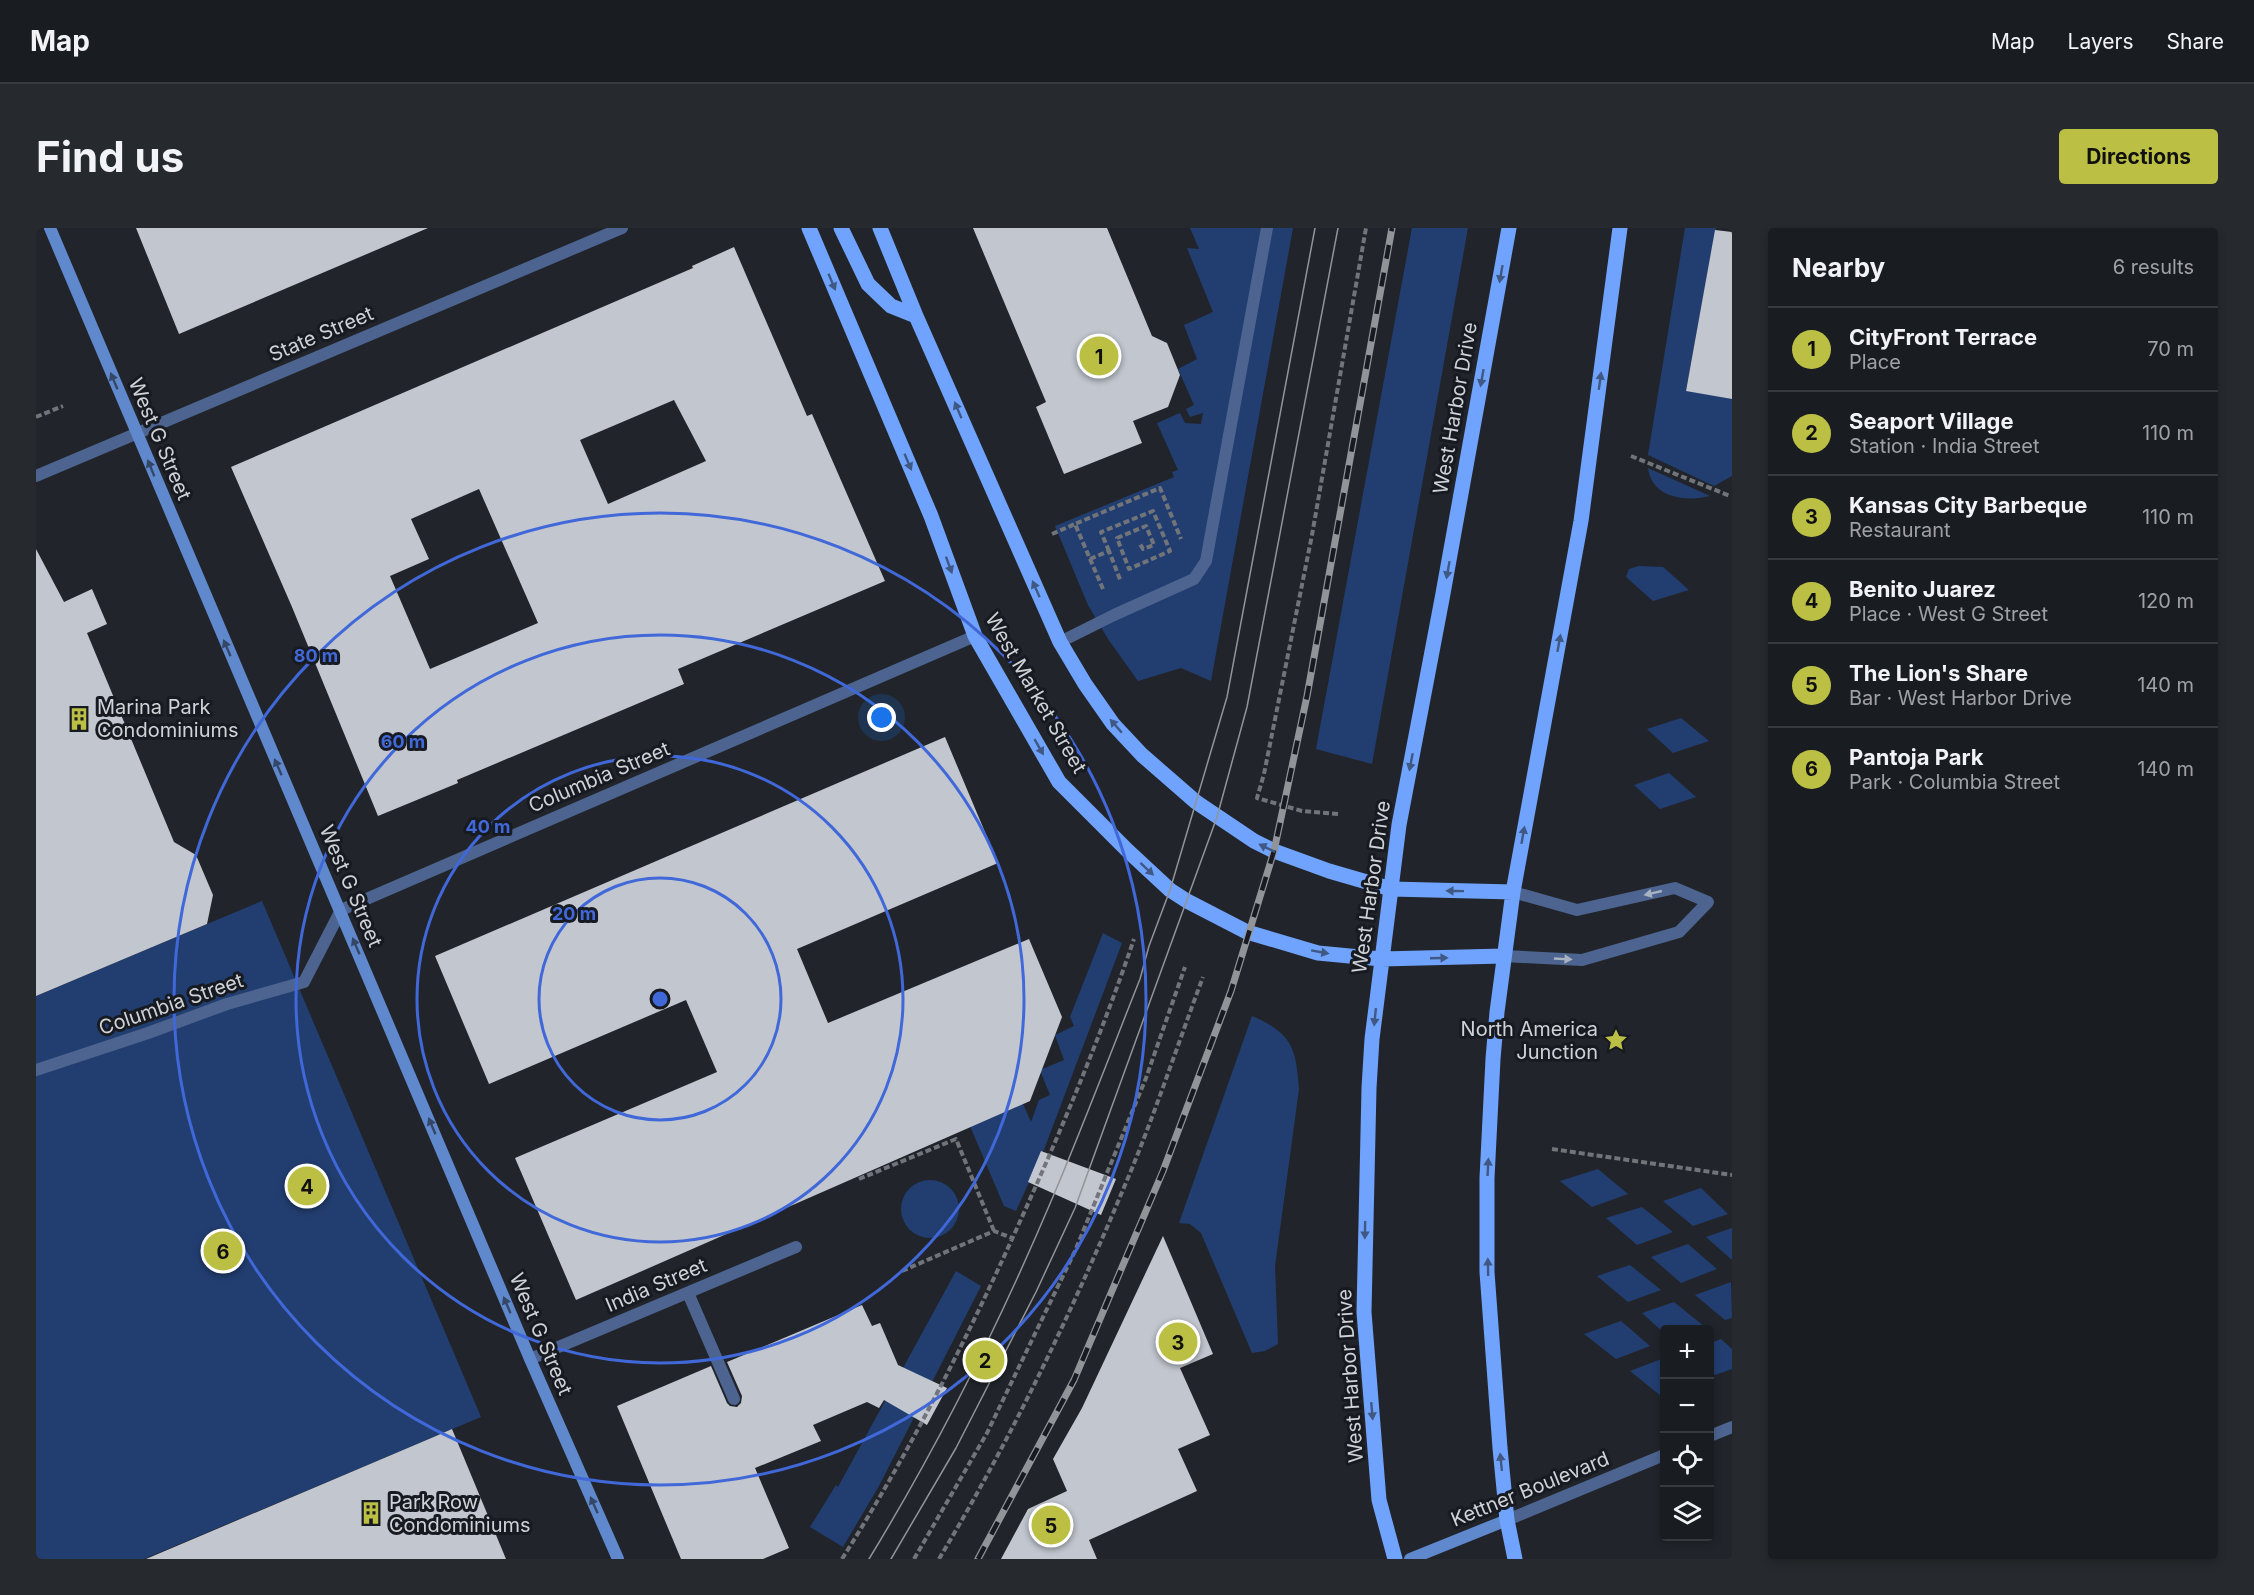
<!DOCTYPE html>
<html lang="en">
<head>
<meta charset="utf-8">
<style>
  body { margin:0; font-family:Inter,sans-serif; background:#26292d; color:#f1f3f6 }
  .controls { position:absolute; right:18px; bottom:18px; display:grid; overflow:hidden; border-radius:6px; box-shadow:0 3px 9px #0003 }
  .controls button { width:54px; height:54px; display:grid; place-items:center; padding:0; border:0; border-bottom:2px solid #373a3e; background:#191c20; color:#f1f3f6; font:30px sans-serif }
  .you { position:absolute; left:846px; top:490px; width:21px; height:21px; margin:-15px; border:4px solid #fff; border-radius:50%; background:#1a73e8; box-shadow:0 0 0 9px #1a73e833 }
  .badge { display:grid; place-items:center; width:39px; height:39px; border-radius:50%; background:#bbc044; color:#111; font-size:20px; font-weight:700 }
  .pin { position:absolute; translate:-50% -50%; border:3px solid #fff; box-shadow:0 2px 6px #0006 }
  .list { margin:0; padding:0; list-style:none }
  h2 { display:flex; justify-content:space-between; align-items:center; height:78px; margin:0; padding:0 24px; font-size:26px }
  h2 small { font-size:20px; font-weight:400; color:#9fa1a5 }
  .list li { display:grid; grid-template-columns:39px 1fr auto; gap:18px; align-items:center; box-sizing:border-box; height:84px; padding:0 24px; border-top:2px solid #373a3e }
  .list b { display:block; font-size:22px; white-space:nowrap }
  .list p { margin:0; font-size:20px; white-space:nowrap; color:#9fa1a5 }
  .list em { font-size:20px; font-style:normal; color:#9fa1a5 }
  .icon { flex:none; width:33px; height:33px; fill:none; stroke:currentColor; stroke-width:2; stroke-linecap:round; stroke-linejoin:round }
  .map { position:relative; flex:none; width:1696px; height:1331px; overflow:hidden; border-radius:6px }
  header { display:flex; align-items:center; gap:36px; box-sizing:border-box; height:84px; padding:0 30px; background:#191c20; border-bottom:2px solid #373a3e }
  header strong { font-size:28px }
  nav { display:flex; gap:33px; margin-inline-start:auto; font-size:21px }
  .intro { display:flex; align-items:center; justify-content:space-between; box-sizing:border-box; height:144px; padding:0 36px }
  h1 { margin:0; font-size:42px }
  .button { padding:15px 27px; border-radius:6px; background:#bbc044; color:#111; font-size:21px; font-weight:700 }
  main { display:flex; gap:36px; padding:0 36px }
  aside { flex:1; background:#191c20; border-radius:6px; box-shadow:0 3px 9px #0003 }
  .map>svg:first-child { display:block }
  .green { fill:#223e70 }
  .building { fill:#c1c6cf; fill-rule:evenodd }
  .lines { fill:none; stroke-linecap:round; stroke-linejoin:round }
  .path { stroke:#71757a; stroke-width:4; stroke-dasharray:6 3; stroke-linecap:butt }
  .service { stroke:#4c648f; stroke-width:12 }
  .pedestrian { stroke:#4c648f; stroke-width:12 }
  .minor { stroke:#4c648f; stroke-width:12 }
  .tertiary { stroke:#4c648f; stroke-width:12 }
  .secondary { stroke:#6088cd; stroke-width:12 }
  .primary { stroke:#70a3fd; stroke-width:15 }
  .tram { stroke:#919499; stroke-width:1.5 }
  .rail-casing { stroke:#919499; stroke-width:7 }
  .rail { stroke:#171b21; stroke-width:4.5; stroke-dasharray:14; stroke-linecap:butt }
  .oneway { fill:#3f5884 }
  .oneway2 { fill:#344766 }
  .oneway3 { fill:#a8b1c1 }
  .ring { fill:none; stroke:#4168d8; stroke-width:3 }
  .labels { text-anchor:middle; stroke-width:6; stroke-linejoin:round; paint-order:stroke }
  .street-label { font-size:20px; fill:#cfd2d6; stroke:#171b21 }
  .poi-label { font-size:20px; fill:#cfd2d6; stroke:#171b21; text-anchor:start }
  .centre { fill:#4168d8; stroke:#171b21; stroke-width:3 }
  .ring-label { font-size:18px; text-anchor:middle; font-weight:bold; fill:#4168d8; stroke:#171b21; stroke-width:6; stroke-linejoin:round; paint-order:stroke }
</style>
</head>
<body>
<header>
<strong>Map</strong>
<nav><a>Map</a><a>Layers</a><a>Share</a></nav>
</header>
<div class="intro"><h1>Find us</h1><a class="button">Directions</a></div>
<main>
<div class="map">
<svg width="1696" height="1331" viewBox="0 0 1696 1331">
  <rect width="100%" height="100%" fill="#21252b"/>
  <path class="green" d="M1154,0h103l-82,453 -30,-13 -43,13 -30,-42 -20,-34 -33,-79 119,-49 -2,-5 6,-2 -21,-47 23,-10 5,10 16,1 2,-11 -13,4 -4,-8 8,-4 -16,-36 19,-10 -13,-34 29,-13 -26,-64 12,1z
    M1376,0h56l-96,536 -56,-15z
    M1649,0h31l-30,162 46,9v77l-18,10 -66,-31z
    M1612,240l62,28c-25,6 -58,2 -62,-28z
    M1603,338l24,1 26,23 -36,11 -27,-24 3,-8z
    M1645,490l28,23 -36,12 -26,-24z
    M1633,545l27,24 -36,12 -26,-24z
    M226,673l219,516 -337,142h-108v-563z
    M1067,705l19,10 -77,204 -29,64 -12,-5 -34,-80 53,-22 8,18 8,-22 11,-5 -10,-25 24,-10 -9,-25 19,-9 -4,-9z
    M1216,788c40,17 44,32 47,73l-24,177 3,78 -13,7 -13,2 -51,-120 -11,-9 -11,-1z
    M1562,941l30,25 -36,13 -32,-26z
    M865 981a29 29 0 1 1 58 0a29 29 0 1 1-58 0Z
    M1665,960l27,26 -35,12 -30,-25z
    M1606,979l31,25 -36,13 -31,-27z
    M1696,1000v32l-26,-23z
    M1652,1016l29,25 -36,14 -30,-26z
    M1594,1037l31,25 -33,12 -31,-26z
    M920,1043l25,15 -102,200 -36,61 -33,-20 26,-42 2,2z
    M1695,1054l1,36 -7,2 -30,-25z
    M1638,1074l31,25 -7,2 -34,1v3l-22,-20z
    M1585,1093l29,25 -34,13 -32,-25z
    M1685,1111l11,10v20l-17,6 -5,-4v-28z
    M1628,1130v37l-3,1 -31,-25z"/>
  <path class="building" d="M100,0h292l-249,106z
    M937,0h134l45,108 15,7 13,32 -12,32 -35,14 9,22 -78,31 -28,-67 10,-5z
    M1679,2l17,2v167l-46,-8z
    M698,19l73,169 5,-2 73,167 -207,88 6,15 -227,96 1,3 -80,33 -86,-209 -61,-140 462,-199 -1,-2zM638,172l32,61 -98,43 -28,-64zM443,261l59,134 -108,46 -40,-93 39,-17 -18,-40z
    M0,321l28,53 28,-13 15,35 -20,9 87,209 22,13 17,40 -6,29 -171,72z
    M909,509l53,126 -201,86 31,74 201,-84 33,78 -32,84 -454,199 -61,-142 202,-86 -31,-72 -197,84 -54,-128z
    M1005,923l75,28 -15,36 -73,-33z
    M1127,1008l50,118 -33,14 30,67 -32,14 19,42 -108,49 8,19h-96l27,-50 39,-18 -14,-32 29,-51z
    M826,1077l10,21 8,-3 18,42 49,23 -20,37 -43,-25 -5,8 -12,-6 -54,23 8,16 -66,27 34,80 -26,11h-82l-64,-153 94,-40 16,37 3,3 7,1 4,-4 1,-7 -15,-34z
    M416,1201l54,130h-360l290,-123z"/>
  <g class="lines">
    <path class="path" d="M0,189l27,-11
      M1595,228l99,40
      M1016,306l23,-10
      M1073,323l-8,-19 52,-21 17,40 -41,18 -12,-31 29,-12 8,19 -11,4 -3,-5
      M1054,331l19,-8 12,31
      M1067,361l-28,-65 85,-36 21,51
      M1302,586l-36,-3 -45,-13 7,-24 48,-239 54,-307
      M1516,921l180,26
      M823,951l97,-40 38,92
      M866,1043l92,-40 18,7
      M806,1331c69,-109 127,-224 180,-342 41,-91 80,-184 112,-278
      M878,1331l73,-126 88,-182 71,-173 39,-111
      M903,1331c72,-120 132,-245 186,-374 29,-68 52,-139 78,-208"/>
    <path class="service" d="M1468,728l78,4 97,-28 29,-30 -33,-14 -98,22 -64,-18
      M652,1065l46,106"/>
    <path class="pedestrian" d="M1024,414l54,-27 80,-36 12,-18 61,-333
      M0,842l112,-37 79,-29 77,-22 37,-72"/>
    <path class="minor" d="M305,682l634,-274
      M494,1131l266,-112"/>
    <path class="tertiary" d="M0,248l586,-248
      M1674,1208l22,-9
      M1471,1292l157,-65"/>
    <path class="secondary" d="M14,0l480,1131 88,200
      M1374,1331l97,-39"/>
    <path class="primary" d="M773,0l122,288 44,120 84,146 69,69 42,39 17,11 60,31 71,21 63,6 123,-3
      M805,0l27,56 23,22 25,10
      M844,0l36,88 144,326 25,42 28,40 29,31 54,47 58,39 20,10 55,20 62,18 122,3
      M1359,1331l-16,-59 -15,-188 5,-224 3,-49 27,-214 43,-226 67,-371
      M1479,1331l-8,-39 -7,-72 -13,-176v-94l6,-119 4,-47 16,-120 68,-371 39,-293"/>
    <path class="tram" d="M833,1331c70,-115 131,-237 183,-360 31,-73 59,-147 88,-220l9,-33 21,-56 57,-193 88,-469
      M855,1331l65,-111 80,-156 39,-84 142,-391 30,-110 91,-479"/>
    <g class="rail-casing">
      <path id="rail" d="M942,1331l96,-179 89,-209 68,-180 43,-140 33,-155 85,-468"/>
    </g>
    <use href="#rail" class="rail"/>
  </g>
  <defs><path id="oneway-solid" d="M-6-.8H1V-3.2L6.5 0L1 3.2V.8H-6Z" transform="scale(1.5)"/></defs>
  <g class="oneway">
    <use href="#oneway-solid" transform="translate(1465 46) rotate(100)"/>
    <use href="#oneway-solid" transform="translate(796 54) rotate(67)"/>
    <use href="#oneway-solid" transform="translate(1446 150) rotate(100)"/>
    <use href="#oneway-solid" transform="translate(1564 153) rotate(-82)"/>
    <use href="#oneway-solid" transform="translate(922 182) rotate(-113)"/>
    <use href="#oneway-solid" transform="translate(872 234) rotate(67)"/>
    <use href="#oneway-solid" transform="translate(913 337) rotate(70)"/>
    <use href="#oneway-solid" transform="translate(1412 342) rotate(100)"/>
    <use href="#oneway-solid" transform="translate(1000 361) rotate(-114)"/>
    <use href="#oneway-solid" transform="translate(1523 415) rotate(-80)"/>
    <use href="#oneway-solid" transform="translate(1080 498) rotate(-131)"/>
    <use href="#oneway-solid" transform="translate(1003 519) rotate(60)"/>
    <use href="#oneway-solid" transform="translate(1375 534) rotate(101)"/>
    <use href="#oneway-solid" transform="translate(1487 607) rotate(-80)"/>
    <use href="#oneway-solid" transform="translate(1231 620) rotate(-154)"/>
    <use href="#oneway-solid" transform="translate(1111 641) rotate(43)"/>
    <use href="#oneway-solid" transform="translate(1419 663) rotate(-179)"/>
    <use href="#oneway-solid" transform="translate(1284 724) rotate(10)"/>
    <use href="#oneway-solid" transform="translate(1403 730) rotate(-2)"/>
    <use href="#oneway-solid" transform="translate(1339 789) rotate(96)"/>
    <use href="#oneway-solid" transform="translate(1452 939) rotate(-87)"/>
    <use href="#oneway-solid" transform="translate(1329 1002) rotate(91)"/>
    <use href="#oneway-solid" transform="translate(1452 1039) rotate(-91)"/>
    <use href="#oneway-solid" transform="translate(1336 1183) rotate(85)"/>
    <use href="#oneway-solid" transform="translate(1465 1234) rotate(-96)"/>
  </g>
  <g class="oneway2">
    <use href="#oneway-solid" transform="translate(78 153) rotate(-113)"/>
    <use href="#oneway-solid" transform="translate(115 240) rotate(-112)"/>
    <use href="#oneway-solid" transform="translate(191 420) rotate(-113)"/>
    <use href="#oneway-solid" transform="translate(242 539) rotate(-114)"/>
    <use href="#oneway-solid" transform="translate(320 718) rotate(-113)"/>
    <use href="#oneway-solid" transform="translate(396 898) rotate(-113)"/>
    <use href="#oneway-solid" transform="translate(471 1077) rotate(-113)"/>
    <use href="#oneway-solid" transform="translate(558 1277) rotate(-114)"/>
  </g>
  <g class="oneway3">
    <use href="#oneway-solid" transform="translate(1617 665) rotate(167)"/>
    <use href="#oneway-solid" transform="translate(1527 731) rotate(3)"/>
  </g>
  <g class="ring">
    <circle cx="624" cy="771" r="121"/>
    <circle cx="624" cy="771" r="243"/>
    <circle cx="624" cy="771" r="364"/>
    <circle cx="624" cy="771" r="486"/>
  </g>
  <defs>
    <g id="building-bare" transform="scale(1.8)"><path d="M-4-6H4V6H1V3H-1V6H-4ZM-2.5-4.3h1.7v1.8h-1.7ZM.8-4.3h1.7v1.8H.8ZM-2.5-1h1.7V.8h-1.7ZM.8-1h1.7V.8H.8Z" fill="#bbc044" stroke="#171b21" stroke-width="2.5" paint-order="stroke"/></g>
    <g id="sight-bare" transform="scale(1.8)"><path d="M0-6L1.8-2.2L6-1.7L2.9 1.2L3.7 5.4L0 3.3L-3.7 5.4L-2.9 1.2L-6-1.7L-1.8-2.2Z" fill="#bbc044" stroke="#171b21" stroke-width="2.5" paint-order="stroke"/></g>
  </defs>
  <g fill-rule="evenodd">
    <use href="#building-bare" x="43" y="491"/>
    <use href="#sight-bare" x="1580" y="812"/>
    <use href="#building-bare" x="335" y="1285"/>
  </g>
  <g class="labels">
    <g class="street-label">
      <text transform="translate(285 106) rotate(-23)" y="7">State Street</text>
      <text transform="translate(1419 180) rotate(-80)" y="7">West Harbor Drive</text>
      <text transform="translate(124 211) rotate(67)" y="7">West G Street</text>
      <text transform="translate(1000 465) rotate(60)" y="7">West Market Street</text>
      <text transform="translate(563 549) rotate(-23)" y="7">Columbia Street</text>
      <text transform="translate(315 658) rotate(67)" y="7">West G Street</text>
      <text transform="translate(1335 659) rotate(-82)" y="7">West Harbor Drive</text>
      <text transform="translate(135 776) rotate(-19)" y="7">Columbia Street</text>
      <text transform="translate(620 1057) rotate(-23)" y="7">India Street</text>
      <text transform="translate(505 1106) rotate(67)" y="7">West G Street</text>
      <text transform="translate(1314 1148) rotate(-94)" y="7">West Harbor Drive</text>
      <text transform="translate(1494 1261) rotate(-22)" y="7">Kettner Boulevard</text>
    </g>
    <g class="poi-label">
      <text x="61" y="486">Marina Park<tspan x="61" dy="23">Condominiums</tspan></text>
      <text x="1562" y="808" text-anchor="end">North America<tspan x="1562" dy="23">Junction</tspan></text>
      <text x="353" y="1281">Park Row<tspan x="353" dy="23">Condominiums</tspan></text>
    </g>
  </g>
  <circle cx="624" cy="771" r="9" class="centre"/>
  <g class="ring-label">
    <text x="280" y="434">80 m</text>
    <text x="367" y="520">60 m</text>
    <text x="452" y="605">40 m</text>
    <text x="538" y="692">20 m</text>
  </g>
</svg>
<div class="controls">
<button>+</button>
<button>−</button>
<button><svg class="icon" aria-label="locate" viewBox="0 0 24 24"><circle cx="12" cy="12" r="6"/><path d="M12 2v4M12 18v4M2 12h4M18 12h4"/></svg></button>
<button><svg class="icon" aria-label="layers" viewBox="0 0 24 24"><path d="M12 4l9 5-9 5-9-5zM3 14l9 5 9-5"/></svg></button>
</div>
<div class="you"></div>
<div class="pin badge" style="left:1063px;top:128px">1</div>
<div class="pin badge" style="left:949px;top:1132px">2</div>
<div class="pin badge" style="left:1142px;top:1114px">3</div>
<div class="pin badge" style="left:271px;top:958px">4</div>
<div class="pin badge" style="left:1015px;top:1297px">5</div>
<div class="pin badge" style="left:187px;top:1023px">6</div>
</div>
<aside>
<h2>Nearby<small>6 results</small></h2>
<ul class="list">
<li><span class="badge">1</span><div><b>CityFront Terrace</b><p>Place</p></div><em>70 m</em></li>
<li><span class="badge">2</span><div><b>Seaport Village</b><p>Station · India Street</p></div><em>110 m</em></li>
<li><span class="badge">3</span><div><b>Kansas City Barbeque</b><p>Restaurant</p></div><em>110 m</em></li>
<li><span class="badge">4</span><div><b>Benito Juarez</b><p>Place · West G Street</p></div><em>120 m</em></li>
<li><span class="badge">5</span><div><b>The Lion's Share</b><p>Bar · West Harbor Drive</p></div><em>140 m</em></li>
<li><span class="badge">6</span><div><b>Pantoja Park</b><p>Park · Columbia Street</p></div><em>140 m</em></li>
</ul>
</aside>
</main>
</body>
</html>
